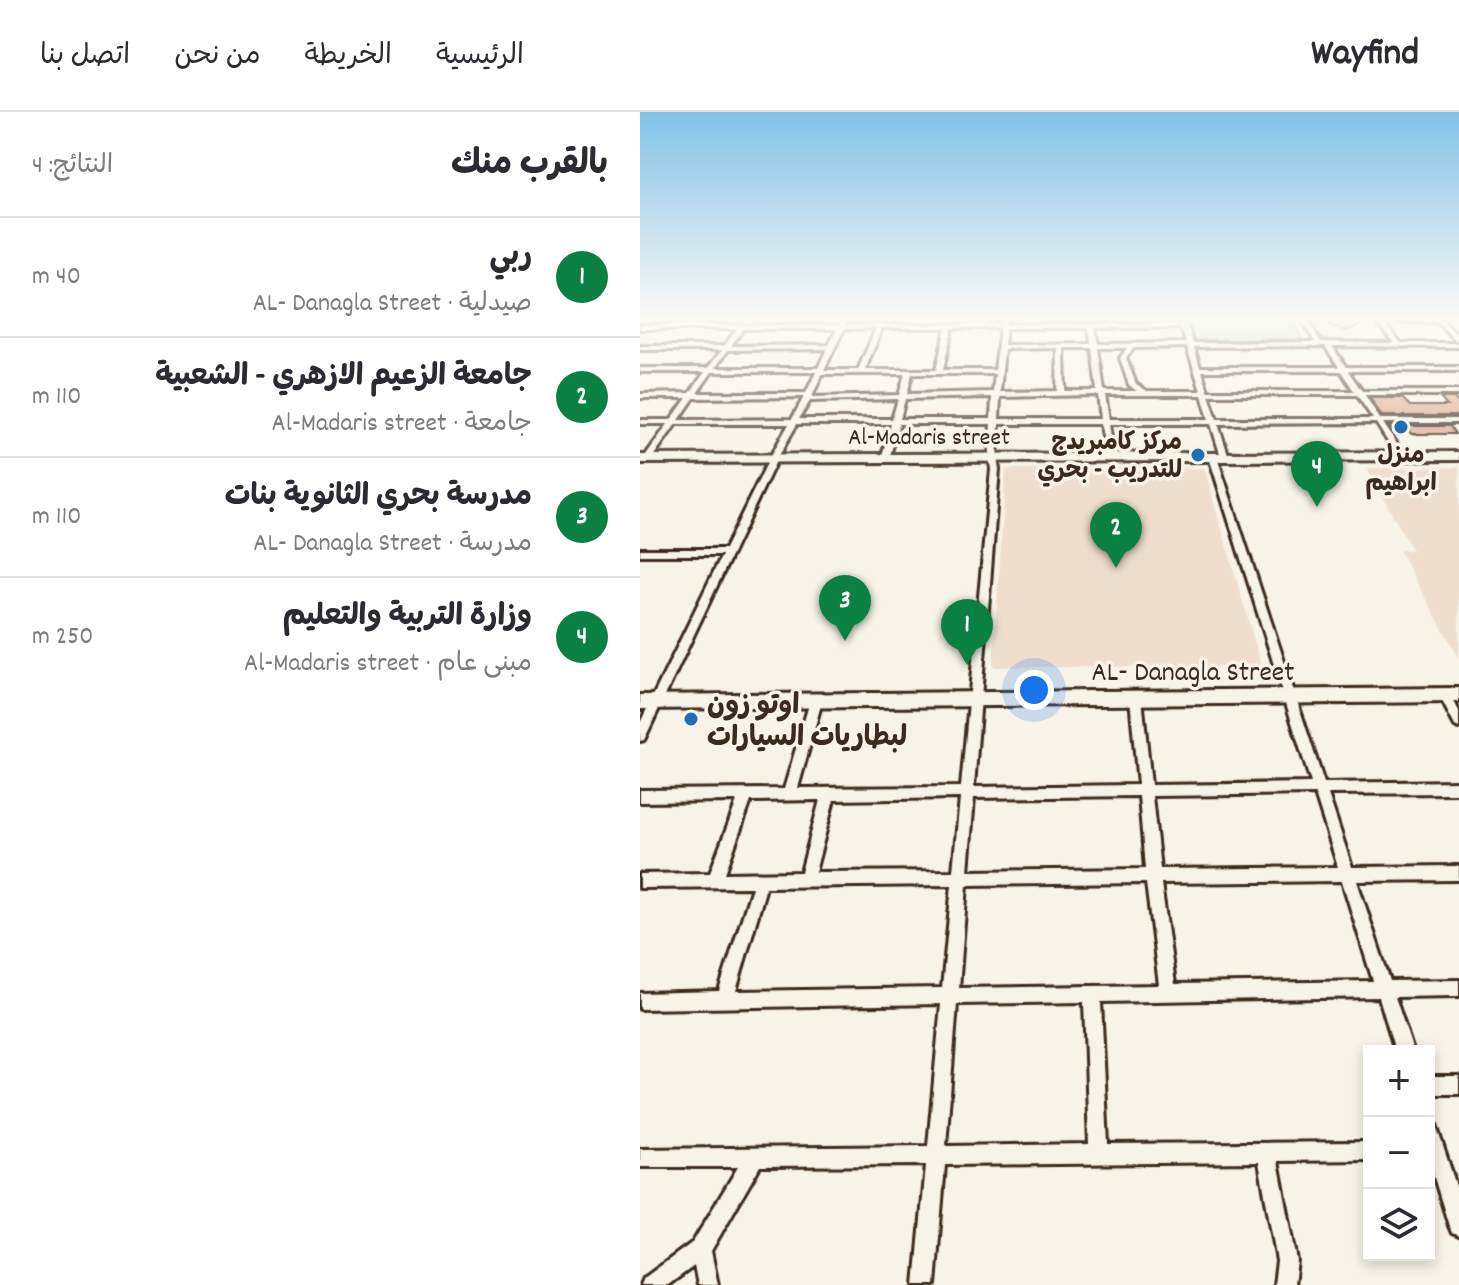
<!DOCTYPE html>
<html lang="ar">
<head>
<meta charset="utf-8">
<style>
  body { margin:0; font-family:Dekko,"Playpen Sans Arabic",sans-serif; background:#f7f7f7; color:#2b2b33; direction:rtl }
  .controls { position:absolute; right:24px; bottom:24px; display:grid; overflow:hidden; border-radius:0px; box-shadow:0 4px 12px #0003 }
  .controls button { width:72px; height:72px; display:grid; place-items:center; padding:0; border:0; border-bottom:2px solid #e1e1e2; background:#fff; color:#2b2b33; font:40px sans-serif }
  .you { position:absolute; left:394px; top:578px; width:28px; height:28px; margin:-20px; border:6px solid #fff; border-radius:50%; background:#1a73e8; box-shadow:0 0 0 12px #1a73e833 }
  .badge { display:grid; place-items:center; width:52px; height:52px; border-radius:50%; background:#0b8043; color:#fff; font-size:26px; font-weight:700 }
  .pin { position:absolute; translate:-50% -66px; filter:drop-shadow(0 2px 4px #0008) }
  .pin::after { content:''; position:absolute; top:42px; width:28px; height:24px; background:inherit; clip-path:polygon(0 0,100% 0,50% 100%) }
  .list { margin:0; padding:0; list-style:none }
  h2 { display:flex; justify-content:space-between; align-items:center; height:104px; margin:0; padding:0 32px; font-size:34px }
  h2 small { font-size:26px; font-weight:400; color:#7c7c81 }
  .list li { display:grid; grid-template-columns:52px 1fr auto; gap:24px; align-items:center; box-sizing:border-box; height:120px; padding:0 32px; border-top:2px solid #e1e1e2 }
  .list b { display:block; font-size:30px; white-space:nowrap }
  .list p { margin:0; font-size:26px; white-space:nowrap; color:#7c7c81 }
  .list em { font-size:26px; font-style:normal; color:#7c7c81 }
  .icon { flex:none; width:44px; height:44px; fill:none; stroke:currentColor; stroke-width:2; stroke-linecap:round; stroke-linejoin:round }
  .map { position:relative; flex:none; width:819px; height:1173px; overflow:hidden; direction:ltr }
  header { display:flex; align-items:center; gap:48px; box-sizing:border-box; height:112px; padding:0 40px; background:#fff; border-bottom:2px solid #e1e1e2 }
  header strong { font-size:38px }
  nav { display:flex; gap:44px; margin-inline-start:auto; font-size:28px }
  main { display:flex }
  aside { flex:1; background:#fff }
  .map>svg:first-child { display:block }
  .built { fill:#efddce }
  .green { fill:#bde7a3; stroke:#7c8860; stroke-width:2 }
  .building { fill:#dda990; stroke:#3b2a1e; stroke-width:2 }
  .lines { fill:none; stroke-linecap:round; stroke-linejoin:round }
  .street-casing { stroke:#3b2a1e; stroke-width:6 }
  .secondary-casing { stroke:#3b2a1e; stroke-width:6 }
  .street { fill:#f7f3e8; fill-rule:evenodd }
  .secondary { fill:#f7f3e8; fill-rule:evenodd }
  .poi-dot { fill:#1f6fb2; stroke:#f7f3e8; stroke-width:3 }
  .labels { text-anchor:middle; stroke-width:7; stroke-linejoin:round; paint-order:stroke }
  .far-street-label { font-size:24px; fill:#3b2a1e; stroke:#f7f3e8 }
  .far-poi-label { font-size:24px; font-weight:bold; fill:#3b2a1e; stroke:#f7f3e8; text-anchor:end }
  .street-label { font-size:28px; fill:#3b2a1e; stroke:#f7f3e8 }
  .poi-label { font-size:28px; font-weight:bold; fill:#3b2a1e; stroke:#f7f3e8; text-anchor:start }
</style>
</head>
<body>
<header>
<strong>Wayfind</strong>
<nav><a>الرئيسية</a><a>الخريطة</a><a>من نحن</a><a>اتصل بنا</a></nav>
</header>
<main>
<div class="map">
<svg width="819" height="1173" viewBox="0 0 819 1173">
  <rect width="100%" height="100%" fill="#f7f3e8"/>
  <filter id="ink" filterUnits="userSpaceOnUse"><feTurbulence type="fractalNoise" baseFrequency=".0125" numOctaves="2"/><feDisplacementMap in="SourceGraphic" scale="16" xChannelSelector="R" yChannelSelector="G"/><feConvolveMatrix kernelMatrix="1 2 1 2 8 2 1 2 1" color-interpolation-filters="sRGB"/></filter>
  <g filter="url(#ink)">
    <path class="built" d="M819,355v191l-60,-108h13l-45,-82z
      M564,356l58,199h-269l13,-198z"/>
    <path class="green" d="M544,205h109l8,22 -110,1z"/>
    <path class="building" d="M679,205h29l17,6 -18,8 -19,-6 3,-2z
      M730,286h32l8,8h37l-7,-8h14l5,6v12h-77z
      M749,314h61l5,8h-44l-2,-3h-17z"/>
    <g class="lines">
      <g class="street-casing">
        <path id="street" d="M203,205h6l-4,8 155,-1 1,-7h6l-1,7h174l-2,-7h6l9,26 122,-1 -15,-25h6l15,25 73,1 -22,-26h68l19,20v6l-22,-21h-54l18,21h58v4l-127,-1 14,21h113v4h-111l14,20h97v4h-94l15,24h79v4h-76l22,33 -4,2h-3l-22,-35 -158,1 11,33 -4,2 -4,-2 -10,-33h-102l5,33 -4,2 -4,-2 -5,-33h-102l-2,34 2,11 -25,318 164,-2 -8,-87 2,-3h8l2,3 9,87 160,-2 -102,-326 4,-2 4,2 107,326 135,-2v12l-131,1 24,73 107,-1v14l-102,1 33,100 69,-1v16l-64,1 18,54h-18l-16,-54 -278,5 7,142 261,-2v18l-91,1 19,100 -3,24h-20l3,-24 -18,-99 -314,3 -10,120h-20l11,-120 -166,1 -49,85 7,34h-20l-4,-19 -26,19h-27l3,-7 49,-36 45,-75h-98v-18l288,-3 13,-142 -301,5v-16l79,-2 33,-104 -112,1v-14l70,-1 27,-72 -97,1v-12l144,-1 26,-88 2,-3h8l2,3 -24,87 163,-1 30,-318 -2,-11 2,-34h-92l-10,35 -4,3 -4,-3 10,-35h-94l-20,35 -131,277 -2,4 -4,1v-18l82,-168h-82v-6h85l44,-90 20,-35h-113l-26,37h-6l-1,-2 25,-35h-28v-4h31l16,-22h-47v-4l50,-1 15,-21h-65v-4h68l14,-18h-82v-4h84l13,-17h-97v-4h199zM236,216l-18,42h-34l20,-41zM242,216h64l-10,42h-71zM312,216h48l-5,42h-52zM366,216h83l2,16 -87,1zM455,216h86l5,15 -88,1zM103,217h94l-8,16 -98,1zM685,234l14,21h-139l-6,-20zM547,235l14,44h-54l-11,-7 -10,-26 8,-10zM418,236l-1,43 -57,1 4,-43zM424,236h28l5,43h-32zM458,236h29l-7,10 9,27 8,6h-33zM187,237l-9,19h-103l13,-18zM562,259h139l13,20h-146zM72,260h104l-10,21h-109zM182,262h83l-6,21 -87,2zM272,262h83l-2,18 -86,2zM458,283l3,24h-102l1,-22zM465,283h97l7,24h-100zM569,283h148l16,24h-156zM164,285l-12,22 -113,1 15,-22zM352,285l-1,22h-91l5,-20zM258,287l-6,20h-93l11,-18zM675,682l23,73 -178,2 -8,-73zM499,684l6,73 -177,2 6,-73zM320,686l-7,73 -138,1 19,-72zM180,688l-19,72 -76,1 26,-72zM702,769l31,100 -198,3 -14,-101zM506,771l13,102 -200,3 8,-103zM312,773l-10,103 -206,3 30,-104zM444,890l5,142 -143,2 11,-142z
          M805,578l4,2 10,19v17l-4,-2 -16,-31 2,-3z
          M789,964h30v18h-30z
          M789,1010l7,2 2,7 21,64v41l-7,-3 -3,-7 -20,-65z"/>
      </g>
      <g class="secondary-casing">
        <path id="secondary" d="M819,340v8l-819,3v-8z
          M819,576v14l-819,7v-14z"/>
      </g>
      <use href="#street" class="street"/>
      <use href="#secondary" class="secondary"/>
    </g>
  </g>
  <linearGradient id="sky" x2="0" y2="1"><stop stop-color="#82c2e8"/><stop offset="0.56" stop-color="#fbfaf5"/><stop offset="1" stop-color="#fbfaf5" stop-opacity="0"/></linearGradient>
  <rect width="819" height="369" fill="url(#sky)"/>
  <g class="poi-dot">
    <circle cx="761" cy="315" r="8"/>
    <circle cx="558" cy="343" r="8"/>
    <circle cx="51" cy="607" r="8"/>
  </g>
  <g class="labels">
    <g class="far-street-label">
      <text x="289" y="332">Al-Madaris street</text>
    </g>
    <g class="far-poi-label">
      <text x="542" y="337">مركز كامبريدج<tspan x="542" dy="28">للتدريب - بحري</tspan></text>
      <text x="761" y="350" text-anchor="middle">منزل<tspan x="761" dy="28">ابراهيم</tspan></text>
    </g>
    <g class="street-label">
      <text x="553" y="568">AL- Danagla Street</text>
    </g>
    <g class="poi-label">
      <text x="67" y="601">اوتو زون<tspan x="67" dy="32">لبطاريات السيارات</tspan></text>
    </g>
  </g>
</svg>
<div class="controls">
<button>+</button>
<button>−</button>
<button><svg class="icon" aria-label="layers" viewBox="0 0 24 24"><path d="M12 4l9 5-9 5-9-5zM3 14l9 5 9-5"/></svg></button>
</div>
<div class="you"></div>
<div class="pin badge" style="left:327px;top:553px">1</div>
<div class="pin badge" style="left:476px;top:456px">2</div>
<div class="pin badge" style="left:205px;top:529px">3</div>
<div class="pin badge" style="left:677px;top:395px">4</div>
</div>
<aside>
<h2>بالقرب منك<small>النتائج: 4</small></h2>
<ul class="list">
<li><span class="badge">1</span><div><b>ربي</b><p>صيدلية · AL- Danagla Street</p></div><em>40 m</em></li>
<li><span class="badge">2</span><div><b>جامعة الزعيم الازهري - الشعبية</b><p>جامعة · Al-Madaris street</p></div><em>110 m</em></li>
<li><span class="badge">3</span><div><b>مدرسة بحري الثانوية بنات</b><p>مدرسة · AL- Danagla Street</p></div><em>110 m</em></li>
<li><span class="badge">4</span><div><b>وزارة التربية والتعليم</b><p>مبنى عام · Al-Madaris street</p></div><em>250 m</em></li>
</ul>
</aside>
</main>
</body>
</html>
